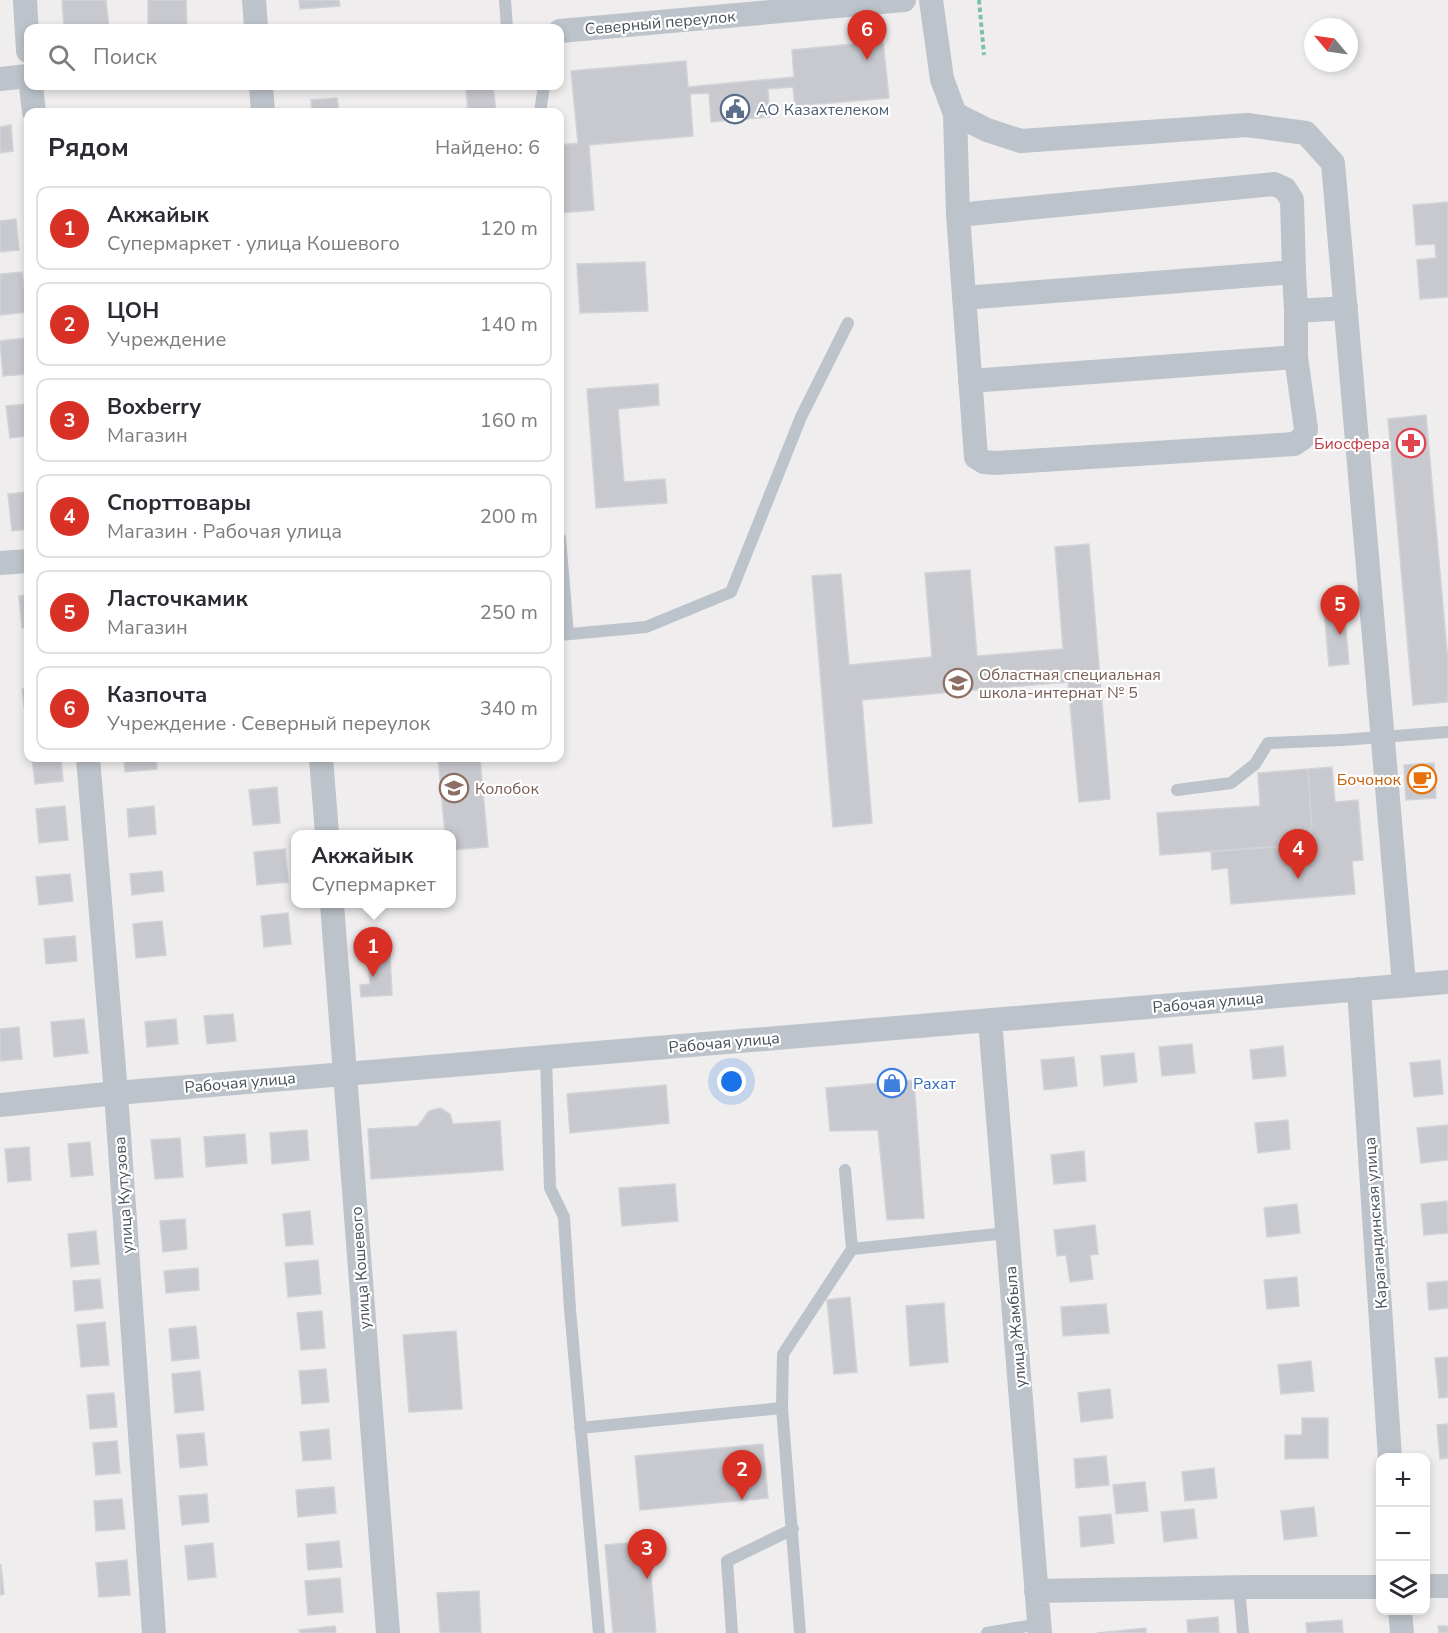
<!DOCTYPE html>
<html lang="ru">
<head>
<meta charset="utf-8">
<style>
  body { margin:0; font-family:"Nunito Sans",sans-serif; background:#f2f2f3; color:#2b2b33 }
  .controls { position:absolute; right:18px; bottom:18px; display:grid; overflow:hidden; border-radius:12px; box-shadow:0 3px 9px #0003 }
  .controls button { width:54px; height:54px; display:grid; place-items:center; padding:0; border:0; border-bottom:2px solid #e1e1e2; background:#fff; color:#2b2b33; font:30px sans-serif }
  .compass { position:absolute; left:1304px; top:18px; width:54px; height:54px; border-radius:50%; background:#fff; box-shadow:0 3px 9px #0003; rotate:299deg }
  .you { position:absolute; left:732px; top:1082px; width:21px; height:21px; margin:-15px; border:4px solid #fff; border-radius:50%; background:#1a73e8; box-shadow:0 0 0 9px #1a73e833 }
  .badge { display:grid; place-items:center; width:39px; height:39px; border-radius:50%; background:#d93025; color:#fff; font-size:20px; font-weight:700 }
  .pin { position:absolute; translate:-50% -50px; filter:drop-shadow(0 2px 3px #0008) }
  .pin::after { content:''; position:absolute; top:32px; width:21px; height:18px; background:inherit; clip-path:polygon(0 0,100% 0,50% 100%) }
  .popup { position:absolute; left:291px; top:830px; width:165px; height:78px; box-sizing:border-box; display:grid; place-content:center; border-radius:12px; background:#fff; filter:drop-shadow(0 2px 4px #0005); font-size:20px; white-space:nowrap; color:#7c7c81 }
  .popup b { font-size:22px; color:#2b2b33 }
  .popup::after { content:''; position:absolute; left:50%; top:100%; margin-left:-12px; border:12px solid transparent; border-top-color:#fff }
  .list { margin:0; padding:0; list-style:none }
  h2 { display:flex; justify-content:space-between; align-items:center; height:78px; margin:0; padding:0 24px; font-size:26px }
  h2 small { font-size:20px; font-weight:400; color:#7c7c81 }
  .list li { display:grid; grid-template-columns:39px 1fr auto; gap:18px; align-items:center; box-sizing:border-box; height:84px; margin:0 12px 12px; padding:0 12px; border:2px solid #e1e1e2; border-radius:12px }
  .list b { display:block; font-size:22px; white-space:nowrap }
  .list p { margin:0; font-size:20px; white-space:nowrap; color:#7c7c81 }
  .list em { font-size:20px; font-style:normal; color:#7c7c81 }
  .icon { flex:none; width:33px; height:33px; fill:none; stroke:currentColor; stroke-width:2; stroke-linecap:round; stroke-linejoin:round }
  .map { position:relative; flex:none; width:1448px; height:1633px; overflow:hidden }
  .search { position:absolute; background:#fff; box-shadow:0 3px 9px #0003; left:24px; top:24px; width:540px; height:66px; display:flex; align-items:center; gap:15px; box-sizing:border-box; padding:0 21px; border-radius:12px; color:#7c7c81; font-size:22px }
  .panel { position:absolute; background:#fff; box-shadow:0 3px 9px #0003; left:24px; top:108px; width:540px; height:654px; border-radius:12px }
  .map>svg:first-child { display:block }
  .building { fill:#c7c9cf; stroke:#d1d3d8; stroke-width:1.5 }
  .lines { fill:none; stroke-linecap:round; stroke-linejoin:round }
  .path { stroke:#7ac3a2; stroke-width:4; stroke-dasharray:4.5 3; stroke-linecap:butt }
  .service { stroke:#bcc3ca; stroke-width:12 }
  .minor { stroke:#bcc3ca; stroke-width:24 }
  .labels { text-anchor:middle; stroke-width:4.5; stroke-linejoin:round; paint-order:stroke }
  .street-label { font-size:16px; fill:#474f58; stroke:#fff }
  .service-label { font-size:16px; fill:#4e5e75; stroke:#fff; text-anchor:start }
  .health-label { font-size:16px; fill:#be3a42; stroke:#fff; text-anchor:end }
  .education-label { font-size:16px; fill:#785e54; stroke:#fff; text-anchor:start }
  .food-label { font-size:16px; fill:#c56008; stroke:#fff; text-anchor:end }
  .shop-label { font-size:16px; fill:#366cbe; stroke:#fff; text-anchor:start }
</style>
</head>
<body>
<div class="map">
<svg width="1448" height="1633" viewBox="0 0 1448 1633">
  <rect width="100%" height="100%" fill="#efeded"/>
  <path class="building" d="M62,0h44l3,28h-45z
    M148,0h38l1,28h-39z
    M299,0h40l1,6 -40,3z
    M883,41l6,57 -94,8 -2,-19 -25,2 2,28 -59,5 -2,-29 -19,1 3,42 -104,9 5,65 -34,3v-68l18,-2 -7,-72 115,-10 2,26 106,-10 -2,-27z
    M493,86l3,26h-28l-2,-24z
    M337,98l2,14h-27l-1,-12z
    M11,125l2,26 -13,2v-26z
    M1448,202v95l-28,2 -3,-39 19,-2 -1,-14 -19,1 -3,-40z
    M16,219l3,31 -19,2v-31z
    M645,262l3,49 -68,2 -3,-49z
    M22,272l5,40 -27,3v-41z
    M25,338l3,36 -25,2 -3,-35z
    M658,384l1,21 -41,4 6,73 41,-3 2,24 -71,5 -9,-119z
    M28,404v32l-18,2 -4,-32z
    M1426,415l22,247v40l-35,3 -25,-286z
    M28,492v37l-16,2 -4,-37z
    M1089,544l21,255 -31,3 -11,-120 -206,18 10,123 -39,4 -21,-251 29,-2 8,91 83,-8 -7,-84 45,-3 7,86 86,-7 -8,-102z
    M28,595v33h-6l-3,-32z
    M1343,597l6,67 -20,2 -6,-68z
    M28,688v25h-3l-3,-24z
    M32,758h29l2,23 -28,3z
    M124,758h32l1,11 -32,3z
    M438,758h42l8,89 -37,3v-16h-6z
    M1434,763l2,35 -30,2 -2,-35z
    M1332,767l3,35 23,-2 5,60 -11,1 3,33 -124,10 -3,-36 -16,2 -1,-18 100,-8 -1,-15h2l-4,-60z
    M1308,769l4,60h-2l1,15 -151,11 -3,-42 103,-7 -2,-33z
    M277,787l3,36 -27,2 -4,-35z
    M65,806l3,34 -29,3 -3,-34z
    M154,806l2,28 -27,3 -2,-28z
    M285,849l3,33 -31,3 -3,-33z
    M162,871l2,20 -32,4 -2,-21z
    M70,874l3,27 -34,4 -3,-28z
    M288,913l3,31 -27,3 -3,-31z
    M162,921l4,34 -30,3 -3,-34z
    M75,936l2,25 -31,3 -2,-25z
    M390,954l2,41 -31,2 -1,-12 10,-1 -2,-28z
    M233,1014l3,27 -29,3 -3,-28z
    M84,1019l4,34 -34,4 -3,-35z
    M176,1019l2,25 -31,3 -2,-25z
    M19,1027l3,32 -22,2v-32z
    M1192,1044l3,29 -33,3 -3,-29z
    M1283,1046l3,30 -33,3 -3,-29z
    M1134,1053l3,29 -33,4 -3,-30z
    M1074,1057l3,29 -33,4 -3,-30z
    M1440,1060l3,34 -29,3 -4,-34z
    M914,1080l10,138 -37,2 -9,-90 -48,1 -4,-43z
    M666,1085l3,38 -99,10 -3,-39z
    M440,1108l10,6 3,10 47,-3 3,49 -132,9 -3,-50 50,-3 11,-15z
    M1288,1120l2,29 -32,4 -3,-30z
    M1448,1125v35l-27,3 -4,-35z
    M307,1130l2,30 -37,4 -2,-31z
    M245,1134l2,29 -41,4 -2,-30z
    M180,1138l3,39 -28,2 -4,-39z
    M90,1142l3,33 -22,2 -3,-33z
    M29,1147l2,33 -23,2 -3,-33z
    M1084,1151l2,30 -32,3 -3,-29z
    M675,1184l3,37 -56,5 -3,-38z
    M1447,1201l1,32 -24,2 -3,-31z
    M1297,1204l3,29 -33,4 -3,-29z
    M310,1211l3,33 -27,2 -3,-32z
    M185,1219l2,30 -24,3 -3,-31z
    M1095,1225l3,29 -8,1 3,24 -23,3 -4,-27 -9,1 -3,-26z
    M96,1231l3,33 -28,3 -3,-33z
    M318,1260l3,34 -33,3 -3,-34z
    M198,1268l1,22 -33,3 -2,-22z
    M1297,1277l2,29 -32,3 -3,-29z
    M100,1279l3,29 -28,3 -2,-30z
    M1448,1281v27l-19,2 -2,-27z
    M850,1297l7,75 -23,2 -7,-74z
    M944,1303l4,59 -38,4 -4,-60z
    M1106,1304l3,29 -46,3 -2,-29z
    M322,1311l3,37 -24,2 -4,-37z
    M105,1322l4,43 -28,2 -4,-42z
    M196,1326l3,32 -27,3 -3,-32z
    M456,1331l6,78 -53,3 -6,-77z
    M1448,1357v40l-9,1 -4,-40z
    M1311,1361l3,30 -33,3 -3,-29z
    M326,1369l3,33 -27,2 -3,-33z
    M200,1371l4,39 -29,3 -3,-39z
    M1110,1389l3,29 -32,4 -3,-29z
    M114,1393l3,34 -27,2 -3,-34z
    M1302,1418h26v40l-43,1v-24h17z
    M1448,1424v34l-8,1 -3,-34z
    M329,1429l2,30 -28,2 -3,-29z
    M204,1433l3,32 -27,3 -3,-33z
    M117,1441l3,32 -24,2 -3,-32z
    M763,1444l5,54 -128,12 -5,-54z
    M1106,1456l3,29 -33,3 -2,-29z
    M1214,1468l3,30 -32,3 -3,-29z
    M1145,1482l3,29 -32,3 -3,-29z
    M334,1487l2,26 -38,4 -2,-27z
    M207,1494l2,28 -27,3 -3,-29z
    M122,1499l3,30 -29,2 -2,-30z
    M1314,1507l3,29 -33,4 -3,-29z
    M1194,1509l3,29 -33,4 -3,-30z
    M1111,1514l3,29 -33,4 -2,-30z
    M339,1541l3,26 -34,3 -2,-26z
    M648,1541l8,92h-43l-8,-88z
    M213,1543l3,34 -28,3 -3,-34z
    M127,1560l3,35 -31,2 -3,-34z
    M0,1565h1l3,29 -4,1z
    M340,1578l3,34 -35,3 -3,-34z
    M479,1591l2,42h-41l-3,-40z
    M1218,1617l1,16h-31l-1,-13z
    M1342,1620l1,13h-36l-1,-10z
    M335,1626l1,7h-36l-1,-3z
    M1438,1626h10v7h-9z
    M1146,1628v5h-49z"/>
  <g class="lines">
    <path class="path" d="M979,0l5,55"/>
    <path class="service" d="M505,0l2,28
      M540,112l4,-26
      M560,538l8,96
      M560,635l86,-8 85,-35 70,-175 47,-94
      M1177,790l54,-7 24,-19 13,-21 74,-3 106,-8
      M546,1057l4,131 14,29 6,92 29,324
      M852,1249l155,-16
      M580,1428l202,-20
      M1239,1587l4,46
      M732,1633l-5,-72 66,-32
      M800,1633l-18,-225 1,-54 69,-105 -7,-79
      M987,1633l52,-9"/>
    <path class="minor" d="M25,0l3,51
      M254,0l2,28
      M931,0l11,79 13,35 32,16 34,11 226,-16 59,8 27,30 71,821
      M560,31l344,-31
      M0,79l28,-3
      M31,86l3,26
      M261,86l2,26
      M955,114l3,101 18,242 8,5 12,1 298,-19 9,-6 3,-9 -10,-72v-46l-2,-39 -2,-72 -7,-11 -11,-5 -316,31
      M964,298l330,-26
      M1296,311l50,-3
      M970,381l326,-24
      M0,563l28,-2
      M88,758l28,335 38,540
      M321,758l6,76
      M332,904l56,729
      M1359,989l31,469
      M990,1020l50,613
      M0,1105l116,-12 1332,-111
      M1426,1586h22
      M1036,1591l215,-4h129
      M1400,1610l2,23"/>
  </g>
  <defs>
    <g id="civic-ring" transform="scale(1.5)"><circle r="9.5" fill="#fff" stroke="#5c6f8a" stroke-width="1.5"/><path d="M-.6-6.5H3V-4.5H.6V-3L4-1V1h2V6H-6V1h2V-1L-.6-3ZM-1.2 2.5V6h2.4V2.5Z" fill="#5c6f8a"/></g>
    <g id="pharmacy-ring" transform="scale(1.5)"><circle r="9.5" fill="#fff" stroke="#e0444e" stroke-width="1.5"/><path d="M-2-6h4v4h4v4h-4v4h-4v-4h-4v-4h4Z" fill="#e0444e"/></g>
    <g id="school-ring" transform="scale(1.5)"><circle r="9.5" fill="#fff" stroke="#8d6e63" stroke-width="1.5"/><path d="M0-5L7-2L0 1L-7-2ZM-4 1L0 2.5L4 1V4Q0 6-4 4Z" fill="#8d6e63"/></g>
    <g id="cafe-ring" transform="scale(1.5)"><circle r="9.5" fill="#fff" stroke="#e8710a" stroke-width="1.5"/><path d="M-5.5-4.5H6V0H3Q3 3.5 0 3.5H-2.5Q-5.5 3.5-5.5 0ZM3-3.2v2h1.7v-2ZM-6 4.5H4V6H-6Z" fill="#e8710a"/></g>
    <g id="shop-ring" transform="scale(1.5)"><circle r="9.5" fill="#fff" stroke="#3f7fe0" stroke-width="1.5"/><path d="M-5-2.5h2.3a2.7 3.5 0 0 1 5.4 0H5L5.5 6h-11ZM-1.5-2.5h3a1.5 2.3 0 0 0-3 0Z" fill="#3f7fe0"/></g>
  </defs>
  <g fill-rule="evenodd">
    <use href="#civic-ring" x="735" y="109"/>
    <use href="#pharmacy-ring" x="1411" y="443"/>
    <use href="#school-ring" x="958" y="683"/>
    <use href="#cafe-ring" x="1422" y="779"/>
    <use href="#school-ring" x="454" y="788"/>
    <use href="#shop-ring" x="892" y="1083"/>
  </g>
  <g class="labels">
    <g class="street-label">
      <text transform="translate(660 22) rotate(-5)" y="6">Северный переулок</text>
      <text transform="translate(1208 1002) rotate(-5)" y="6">Рабочая улица</text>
      <text transform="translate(724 1042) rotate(-5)" y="6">Рабочая улица</text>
      <text transform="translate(240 1082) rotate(-5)" y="6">Рабочая улица</text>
      <text transform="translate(123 1195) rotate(-94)" y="6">улица Кутузова</text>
      <text transform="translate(1375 1223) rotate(-94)" y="6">Карагандинская улица</text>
      <text transform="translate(360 1268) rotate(-94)" y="6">улица Кошевого</text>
      <text transform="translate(1015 1327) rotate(-95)" y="6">улица Жамбыла</text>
    </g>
    <g class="service-label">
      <text x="756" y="115">АО Казахтелеком</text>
    </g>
    <g class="health-label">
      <text x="1390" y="449">Биосфера</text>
    </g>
    <g class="education-label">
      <text x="979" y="680">Областная специальная<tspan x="979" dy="18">школа-интернат № 5</tspan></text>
      <text x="475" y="794">Колобок</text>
    </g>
    <g class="food-label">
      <text x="1401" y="785">Бочонок</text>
    </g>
    <g class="shop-label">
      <text x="913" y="1089">Рахат</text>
    </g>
  </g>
</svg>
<div class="controls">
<button>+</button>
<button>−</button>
<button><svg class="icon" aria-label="layers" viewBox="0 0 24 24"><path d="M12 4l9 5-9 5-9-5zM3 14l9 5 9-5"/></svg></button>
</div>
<svg class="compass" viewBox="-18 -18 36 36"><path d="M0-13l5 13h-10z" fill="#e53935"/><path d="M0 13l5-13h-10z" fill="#7c7c81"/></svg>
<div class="you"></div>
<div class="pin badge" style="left:373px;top:977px">1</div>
<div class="popup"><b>Акжайык</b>Супермаркет</div>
<div class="pin badge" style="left:742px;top:1500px">2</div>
<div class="pin badge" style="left:647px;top:1579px">3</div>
<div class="pin badge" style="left:1298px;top:879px">4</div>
<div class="pin badge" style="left:1340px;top:635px">5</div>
<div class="pin badge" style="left:867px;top:60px">6</div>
<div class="search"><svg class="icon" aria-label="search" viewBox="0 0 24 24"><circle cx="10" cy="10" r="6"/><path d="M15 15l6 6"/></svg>Поиск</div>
<section class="panel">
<h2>Рядом<small>Найдено: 6</small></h2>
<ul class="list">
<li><span class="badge">1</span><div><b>Акжайык</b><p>Супермаркет · улица Кошевого</p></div><em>120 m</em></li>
<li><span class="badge">2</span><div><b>ЦОН</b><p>Учреждение</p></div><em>140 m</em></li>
<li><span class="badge">3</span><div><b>Boxberry</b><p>Магазин</p></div><em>160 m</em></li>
<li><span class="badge">4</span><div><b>Спорттовары</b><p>Магазин · Рабочая улица</p></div><em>200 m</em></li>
<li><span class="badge">5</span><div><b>Ласточкамик</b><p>Магазин</p></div><em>250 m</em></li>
<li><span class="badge">6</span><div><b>Казпочта</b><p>Учреждение · Северный переулок</p></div><em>340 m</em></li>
</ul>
</section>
</div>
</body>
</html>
